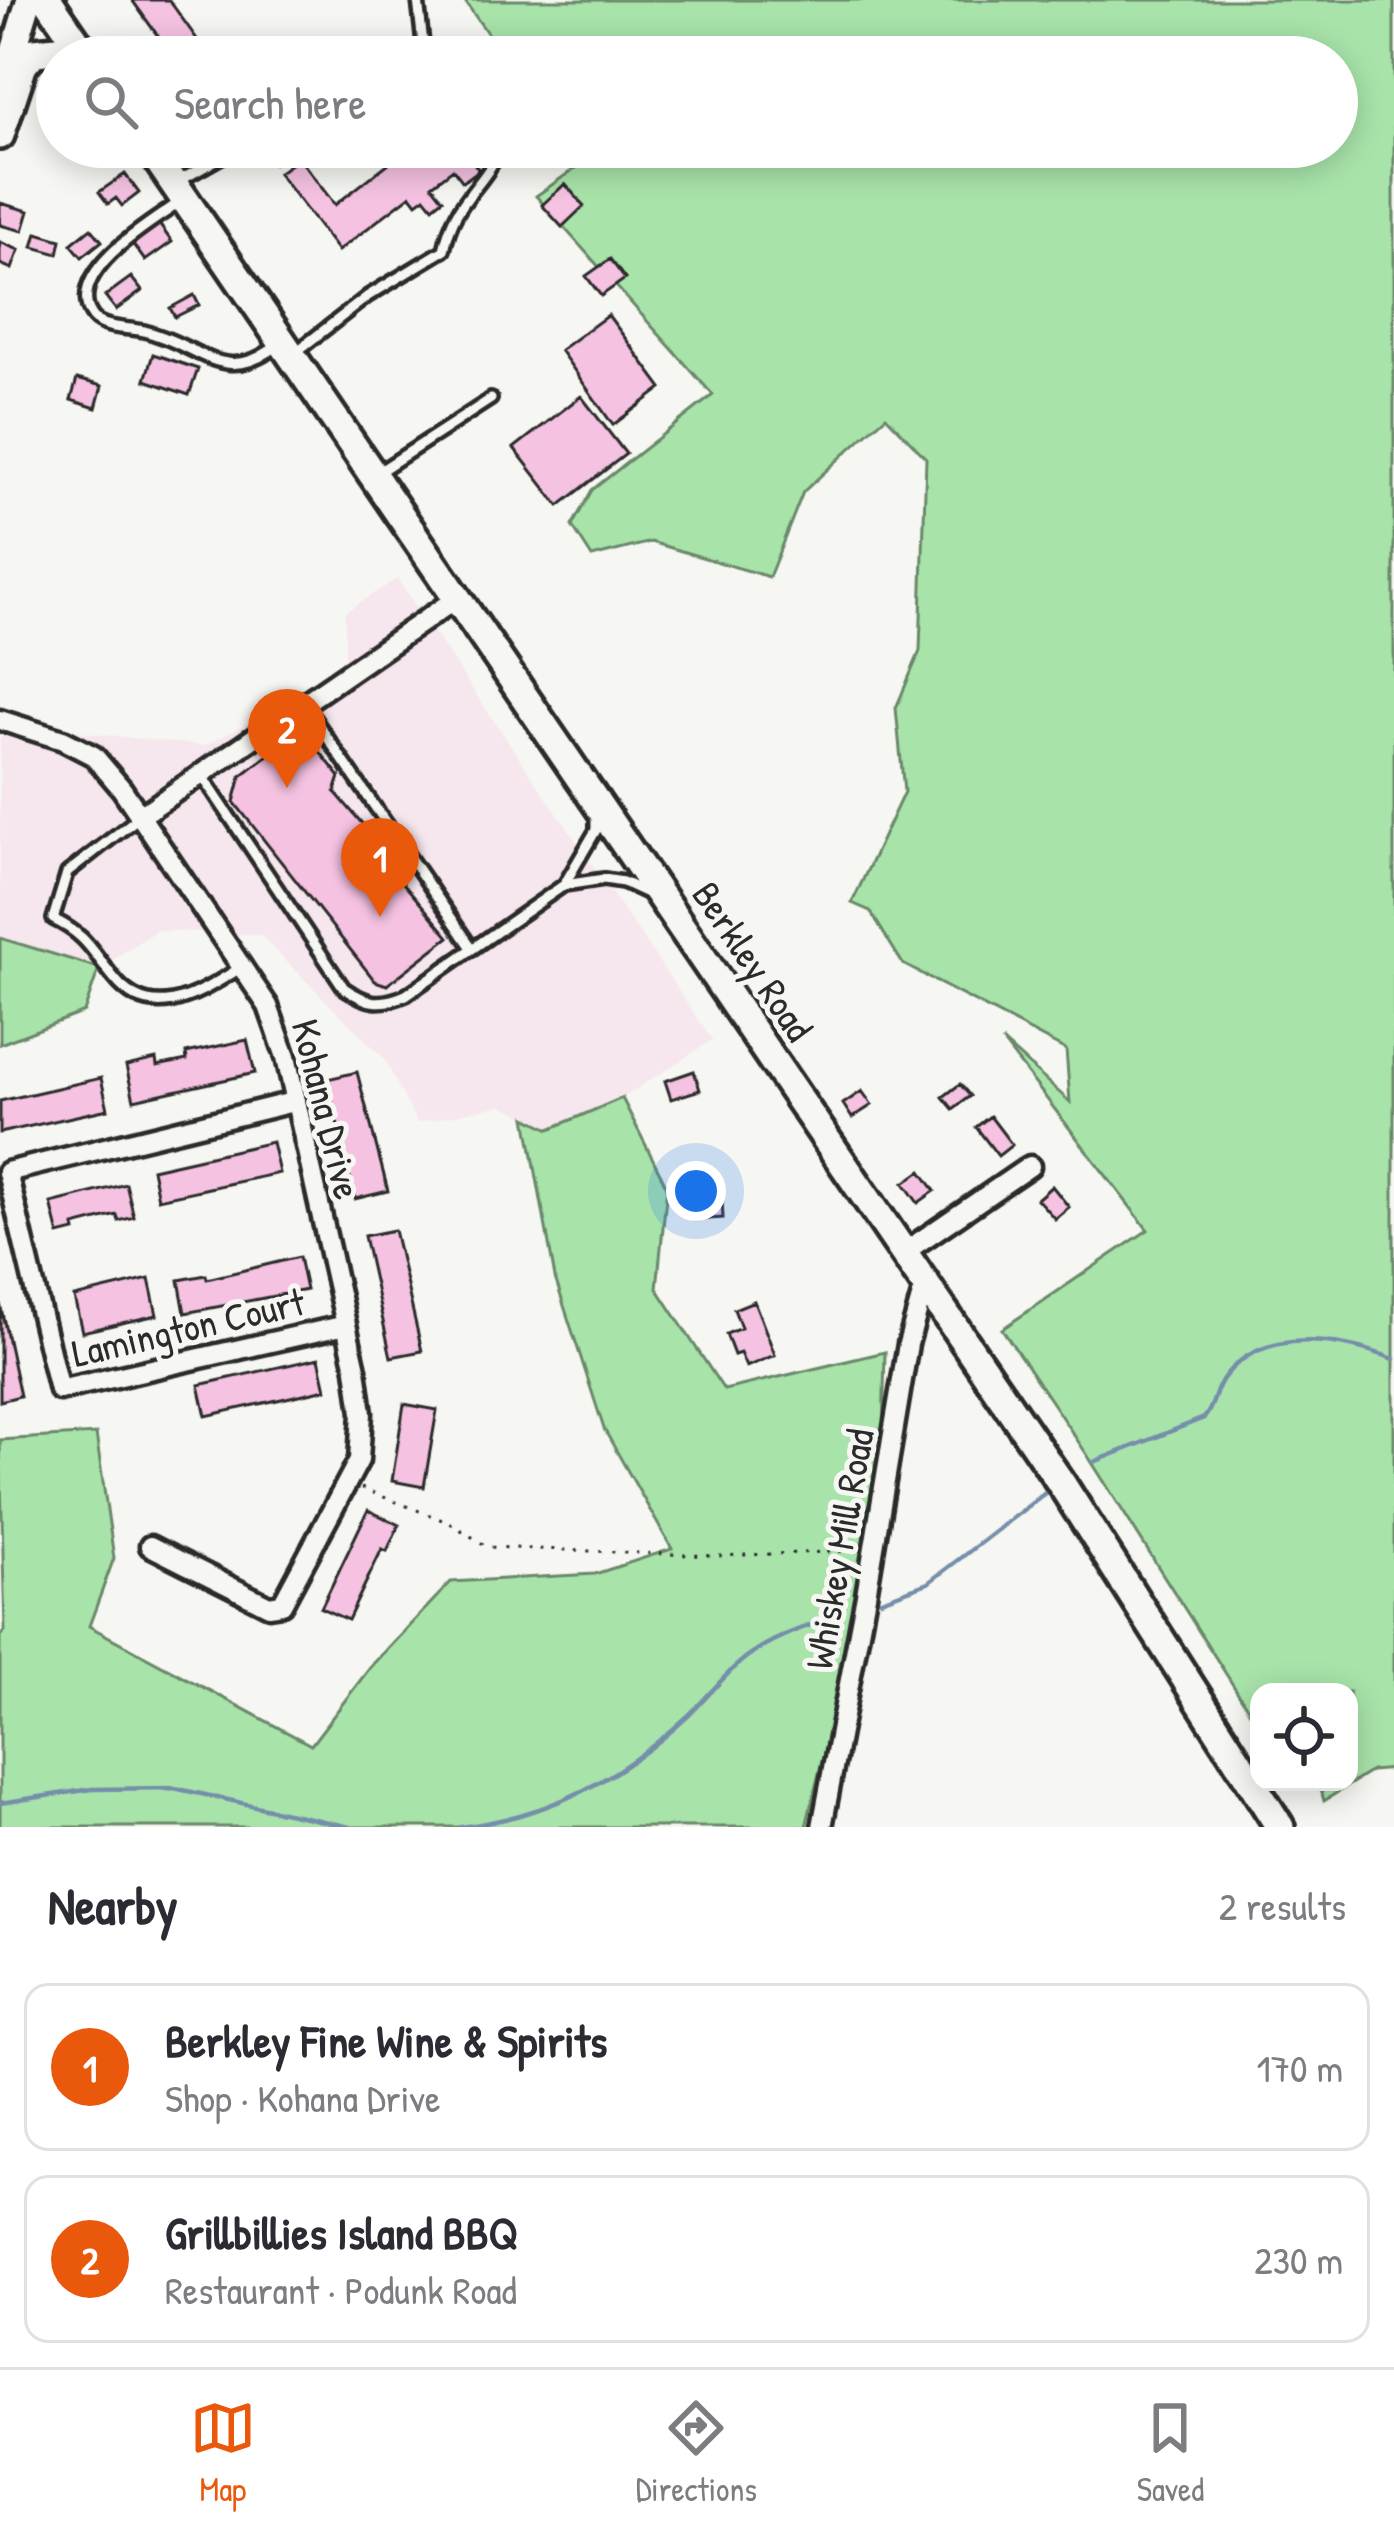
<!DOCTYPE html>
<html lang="en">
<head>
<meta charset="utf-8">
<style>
  body { margin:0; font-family:"Patrick Hand",sans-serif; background:#f7f7f7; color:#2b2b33 }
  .controls { position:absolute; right:36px; bottom:36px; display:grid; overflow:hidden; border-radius:24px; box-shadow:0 6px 30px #0003 }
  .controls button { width:108px; height:108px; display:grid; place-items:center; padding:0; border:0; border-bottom:3px solid #e1e1e2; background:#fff; color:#2b2b33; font:60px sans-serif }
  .you { position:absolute; left:696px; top:1191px; width:42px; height:42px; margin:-30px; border:9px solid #fff; border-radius:50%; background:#1a73e8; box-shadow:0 0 0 18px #1a73e833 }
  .badge { display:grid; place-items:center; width:78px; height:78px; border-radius:50%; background:#ea580c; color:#fff; font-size:39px; font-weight:700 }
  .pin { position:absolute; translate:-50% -99px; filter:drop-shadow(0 3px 6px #0008) }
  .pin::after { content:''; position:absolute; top:63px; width:42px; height:36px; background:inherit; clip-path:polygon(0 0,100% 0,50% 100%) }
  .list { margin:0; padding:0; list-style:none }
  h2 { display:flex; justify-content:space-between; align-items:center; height:156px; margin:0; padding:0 48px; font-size:51px }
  h2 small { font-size:39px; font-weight:400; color:#7c7c81 }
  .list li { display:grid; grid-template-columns:78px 1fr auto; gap:36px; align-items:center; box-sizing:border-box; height:168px; margin:0 24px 24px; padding:0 24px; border:3px solid #e1e1e2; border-radius:24px }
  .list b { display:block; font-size:45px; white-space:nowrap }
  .list p { margin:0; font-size:39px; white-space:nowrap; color:#7c7c81 }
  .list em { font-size:39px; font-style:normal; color:#7c7c81 }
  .icon { flex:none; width:66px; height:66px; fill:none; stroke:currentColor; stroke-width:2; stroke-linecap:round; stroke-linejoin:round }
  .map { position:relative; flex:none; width:1394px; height:1827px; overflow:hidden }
  .search { position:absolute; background:#fff; box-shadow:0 6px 30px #0003; left:36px; right:36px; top:36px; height:132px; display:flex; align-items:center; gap:30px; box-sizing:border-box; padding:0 42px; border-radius:66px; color:#7c7c81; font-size:45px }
  .sheet { height:540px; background:#fff }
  nav { display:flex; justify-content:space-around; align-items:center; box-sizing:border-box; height:168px; border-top:3px solid #e1e1e2; background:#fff; font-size:33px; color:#7c7c81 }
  nav a { display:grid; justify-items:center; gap:6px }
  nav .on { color:#ea580c }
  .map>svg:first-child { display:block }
  .built { fill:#f6e6ed }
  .green { fill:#a8e4aa; stroke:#6a886a; stroke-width:3 }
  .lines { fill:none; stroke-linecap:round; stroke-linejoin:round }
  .stream { stroke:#748eaa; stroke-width:4.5 }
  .building { fill:#f5c2e2; stroke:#2b2b2b; stroke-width:3 }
  .service-casing { stroke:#2b2b2b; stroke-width:18 }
  .minor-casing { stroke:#2b2b2b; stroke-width:27 }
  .secondary-casing { stroke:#2b2b2b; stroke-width:33 }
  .primary-casing { stroke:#2b2b2b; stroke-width:36 }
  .path { stroke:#2b2b2b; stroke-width:3; stroke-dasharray:3 9; stroke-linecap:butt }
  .service { stroke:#f6f6f2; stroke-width:9 }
  .minor { stroke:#f6f6f2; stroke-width:18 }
  .secondary { stroke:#f6f6f2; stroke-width:24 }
  .primary { stroke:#f6f6f2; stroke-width:27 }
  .labels { text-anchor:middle; stroke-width:10; stroke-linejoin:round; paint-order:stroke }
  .street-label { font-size:39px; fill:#2b2b2b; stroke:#f6f6f2 }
</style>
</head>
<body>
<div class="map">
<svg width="1394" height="1827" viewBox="0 0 1394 1827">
  <rect width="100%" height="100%" fill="#f6f6f2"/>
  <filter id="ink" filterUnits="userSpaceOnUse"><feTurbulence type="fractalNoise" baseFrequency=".00833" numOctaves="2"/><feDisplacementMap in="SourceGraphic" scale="24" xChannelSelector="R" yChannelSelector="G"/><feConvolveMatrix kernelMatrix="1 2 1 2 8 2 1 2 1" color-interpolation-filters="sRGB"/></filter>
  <g filter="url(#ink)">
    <path class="built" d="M397,579l315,461 -90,58 -72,31 -48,-24 -85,18 -33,-65 -124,-123 -103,-5 -58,38 -99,-30v-198l8,-16 196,22 141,-72v-62z"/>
    <path class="green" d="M464,0h930v1769l-23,2 -47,30 -5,-19h30v-90h-90v34l-173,-273 -84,-124 146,-99 -146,-189 68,61 -4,-52 -163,-86 -33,-53 -18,-8 52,-111 -8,-84 24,-57 6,-193 -40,-42 -83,76 -34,85 -118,-35 -59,15 -20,-31 20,-36 121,-95 -177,-199 44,-31 -12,-18h769v-90h-833z
      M0,938l99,30 -15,44 -84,32z
      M622,1098l45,89 -10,101 67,102 161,-38 -4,165 -75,310h-806v-191l5,-5 -5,-191 96,-6 18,124 -25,68 222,119 61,-80 79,-83 144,-8 77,-25 -68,-120 -49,-151 -29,-161 24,12z"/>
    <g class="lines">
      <path class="stream" d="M1094,1462l110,-44c11,-12 10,-29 21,-42 40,-50 117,-37 169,-17
        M881,1600l47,-17 117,-90
        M0,1803l92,-14 82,-1 176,39
        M461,1827c93,-12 161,-50 228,-112 20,-19 37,-43 59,-59 27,-20 61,-30 92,-42"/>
    </g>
    <path class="building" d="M132,0h37l30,42 -26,15z
      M385,147h18l5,7 9,-7h45l17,23 -16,12 -10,-13 -21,16 11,14 -10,8 -8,-10 -8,6 -6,-8 -73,56 -60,-78 21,-15 36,47 54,-42 -9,-12z
      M125,174l14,19 -17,13 -6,-8 -8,6 -9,-12z
      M565,184l19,22 -22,21 -20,-22z
      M0,203l29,8 -6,20 -23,-6z
      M159,224l13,18 -27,19 -13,-18z
      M91,228l11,13 -20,16 -11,-13z
      M37,233l24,7 -3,14 -25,-7z
      M0,242l19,8 -7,19 -12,-5z
      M610,259l15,20 -24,17 -15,-20z
      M131,277l11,14 -26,19 -11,-14z
      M194,295l5,10 -24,12 -5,-9z
      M608,315l54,73 -49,37 -53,-75z
      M153,354l45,15 -9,26 -44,-15z
      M77,379l25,7 -6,22 -25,-8z
      M581,396l45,58 -67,52 -45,-58z
      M302,729l38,48 -5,15 48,56 -2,9 68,80 -62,48 -12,-4 -141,-179 7,-26z
      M247,1040l8,33 -121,27 -8,-34 30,-7 1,7 30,-6 -1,-7z
      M694,1071l6,19 -29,9 -6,-18z
      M357,1072l31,119 -33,8 -28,-120z
      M101,1078l7,31 -108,24v-32z
      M960,1084l10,12 -17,13 -10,-12z
      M862,1091l10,14 -20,13 -9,-14z
      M990,1116l22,29 -14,11 -22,-29z
      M272,1142l7,31 -121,26 -6,-30z
      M921,1171l14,20 -17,12 -14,-20z
      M126,1184l8,33 -15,4 -2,-6 -43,11 1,5 -16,4 -8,-32z
      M1052,1186l17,21 -14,12 -18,-20z
      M706,1196v4l16,-1 1,19 -29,2 -1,-23z
      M394,1230l28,121 -31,6 -27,-121z
      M299,1257l7,33 -121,23 -6,-33 27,-5 1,4z
      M149,1279l8,36 -75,17 -8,-35z
      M754,1301l21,54 -29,12 -6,-14 -6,2 -8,-21 15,-6 -7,-19z
      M0,1303l20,93 -20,5z
      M319,1358l7,31 -120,27 -7,-31z
      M404,1404l33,6 -13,77 -32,-6z
      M368,1510l31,15 -12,26 -5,-2 -34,71 -27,-12z"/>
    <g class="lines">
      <g class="service-casing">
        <path id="service" d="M423,44l19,13
          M406,57l17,-13 -5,-44
          M256,147l16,9 14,-9
          M179,181l60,-34
          M180,202c-28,20 -105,64 -92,106 2,5 5,11 11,14 12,7 31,6 45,9 56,13 80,58 135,13
          M296,352l72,-56 76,-46c11,-53 37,-58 57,-103
          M377,473l114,-74
          M305,705l167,243
          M201,774l143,214c24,16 36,18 62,7l158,-110 40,-6 19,3 26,12
          M139,817l-72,56 -14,46c35,17 38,31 61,59 39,49 88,13 128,-11
          M564,885l32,-55v-12"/>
      </g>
      <g class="minor-casing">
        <path id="minor" d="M0,720l63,20 31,16 28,33 146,217 18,51 70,312 6,44 -3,47 -77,144 -13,2 -119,-60
          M139,817l318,-219
          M293,1102l-286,70 52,218 287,-65
          M903,1253l127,-87
          M822,1827l44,-232 42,-251 17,-60"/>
      </g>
      <g class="secondary-casing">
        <path id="secondary" d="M2,90l27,-90"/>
      </g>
      <g class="primary-casing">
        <path id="primary" d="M48,0l39,57
          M0,135l23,-70 11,-13 23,-2 10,7
          M149,147l912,1336 219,344"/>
      </g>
      <path class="path" d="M361,1488l89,35 38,24 229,9 136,-5"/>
      <use href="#service" class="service"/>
      <use href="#minor" class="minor"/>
      <use href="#secondary" class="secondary"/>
      <use href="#primary" class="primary"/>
    </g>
  </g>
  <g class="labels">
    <g class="street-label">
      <text transform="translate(753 961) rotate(56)" y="14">Berkley Road</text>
      <text transform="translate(327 1109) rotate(76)" y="14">Kohana Drive</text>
      <text transform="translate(188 1327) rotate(-13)" y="14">Lamington Court</text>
      <text transform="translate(839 1549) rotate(-80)" y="14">Whiskey Mill Road</text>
    </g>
  </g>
</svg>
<div class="controls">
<button><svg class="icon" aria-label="locate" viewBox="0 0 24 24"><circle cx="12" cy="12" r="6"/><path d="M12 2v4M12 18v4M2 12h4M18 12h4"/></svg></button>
</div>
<div class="you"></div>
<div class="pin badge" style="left:380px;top:917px">1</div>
<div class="pin badge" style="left:287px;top:788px">2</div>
<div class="search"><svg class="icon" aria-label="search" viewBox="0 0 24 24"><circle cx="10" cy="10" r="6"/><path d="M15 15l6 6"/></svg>Search here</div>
</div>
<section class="sheet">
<h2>Nearby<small>2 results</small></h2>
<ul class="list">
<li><span class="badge">1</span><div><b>Berkley Fine Wine &amp; Spirits</b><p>Shop · Kohana Drive</p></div><em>170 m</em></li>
<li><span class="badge">2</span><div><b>Grillbillies Island BBQ</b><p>Restaurant · Podunk Road</p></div><em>230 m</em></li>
</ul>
</section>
<nav>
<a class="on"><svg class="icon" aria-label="map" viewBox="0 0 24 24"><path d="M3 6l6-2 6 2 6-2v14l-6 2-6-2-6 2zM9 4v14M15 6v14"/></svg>Map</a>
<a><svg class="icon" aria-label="directions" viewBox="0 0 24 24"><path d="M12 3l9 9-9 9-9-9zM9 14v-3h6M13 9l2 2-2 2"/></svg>Directions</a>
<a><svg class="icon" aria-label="saved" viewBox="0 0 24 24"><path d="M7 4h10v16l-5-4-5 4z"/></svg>Saved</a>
</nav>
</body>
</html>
